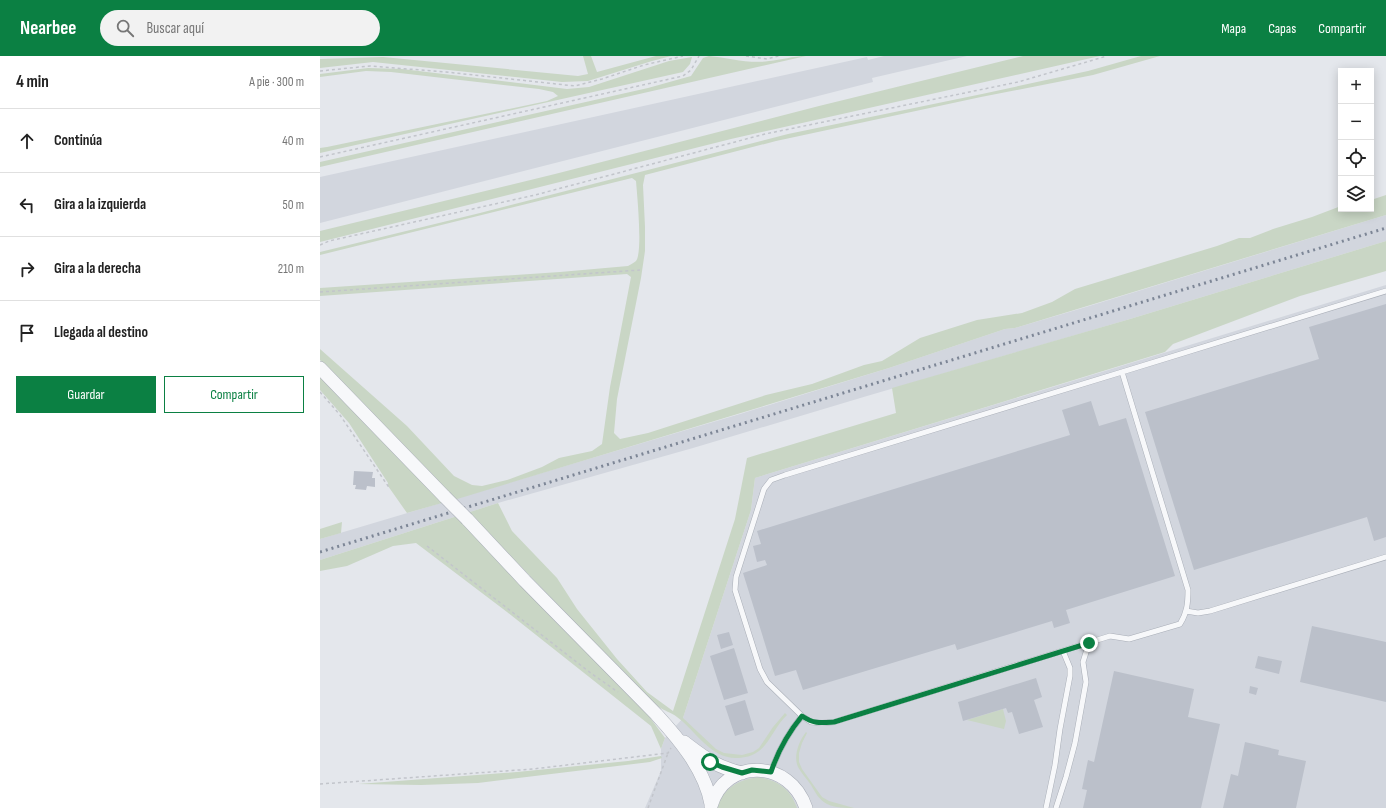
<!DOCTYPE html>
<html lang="es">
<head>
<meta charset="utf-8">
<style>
  body { margin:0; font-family:"Sofia Sans Condensed",sans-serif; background:#f2f2f2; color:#222 }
  .controls { position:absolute; right:12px; top:12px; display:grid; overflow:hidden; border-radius:0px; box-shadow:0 2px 10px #0003 }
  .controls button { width:36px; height:36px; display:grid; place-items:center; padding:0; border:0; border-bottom:1px solid #e0e0e0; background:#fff; color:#222; font:20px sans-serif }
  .stop { position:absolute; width:12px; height:12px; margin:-9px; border:3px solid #0b8043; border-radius:50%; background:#fff }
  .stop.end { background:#0b8043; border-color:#fff; box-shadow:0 1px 4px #0008 }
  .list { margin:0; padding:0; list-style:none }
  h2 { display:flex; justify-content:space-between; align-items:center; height:52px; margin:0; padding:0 16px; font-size:17px }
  h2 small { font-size:13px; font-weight:400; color:#767676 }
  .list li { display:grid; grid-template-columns:26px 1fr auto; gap:12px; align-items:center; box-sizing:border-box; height:64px; padding:0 16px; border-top:1px solid #e0e0e0 }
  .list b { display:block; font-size:15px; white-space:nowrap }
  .list em { font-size:13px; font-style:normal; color:#767676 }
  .actions { display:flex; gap:8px; padding:12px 16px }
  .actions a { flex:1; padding:9px 0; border:1px solid #0b8043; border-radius:0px; text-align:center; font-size:14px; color:#0b8043 }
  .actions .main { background:#0b8043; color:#fff }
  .icon { flex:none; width:22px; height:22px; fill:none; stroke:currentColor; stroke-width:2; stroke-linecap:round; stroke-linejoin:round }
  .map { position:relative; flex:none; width:1066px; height:752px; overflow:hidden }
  header { display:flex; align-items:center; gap:24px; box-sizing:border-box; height:56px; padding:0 20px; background:#0b8043; color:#fff }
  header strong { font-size:19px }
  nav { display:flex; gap:22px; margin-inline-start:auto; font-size:14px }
  .search { width:280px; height:36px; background:#f2f2f2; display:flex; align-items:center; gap:10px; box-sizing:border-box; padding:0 14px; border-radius:22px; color:#767676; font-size:15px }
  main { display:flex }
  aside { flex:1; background:#fff }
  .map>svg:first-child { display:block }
  .built { fill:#d2d6de }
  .green { fill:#c9d6c5 }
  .building { fill:#bbc0ca }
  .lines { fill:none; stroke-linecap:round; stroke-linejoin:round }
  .service-casing { stroke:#a9aeb7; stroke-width:6 }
  .tertiary-casing { stroke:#a9aeb7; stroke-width:14 }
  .path { stroke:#c2c5cb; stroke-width:1.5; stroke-dasharray:3 3; stroke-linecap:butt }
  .service { stroke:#f7f8fa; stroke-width:5 }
  .tertiary { stroke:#f7f8fa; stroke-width:13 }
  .rail { stroke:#7d8696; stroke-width:3; stroke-dasharray:2 4; stroke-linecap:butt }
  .tertiary-bridge-casing { stroke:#a9aeb7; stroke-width:14; stroke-linecap:butt }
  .tertiary-bridge { stroke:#f7f8fa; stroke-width:13 }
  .route { stroke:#0b8043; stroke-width:5 }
</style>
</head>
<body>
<header>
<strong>Nearbee</strong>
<div class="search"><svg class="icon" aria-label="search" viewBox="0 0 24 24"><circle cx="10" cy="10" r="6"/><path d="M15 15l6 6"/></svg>Buscar aquí</div>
<nav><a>Mapa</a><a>Capas</a><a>Compartir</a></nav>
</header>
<main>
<aside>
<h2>4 min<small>A pie · 300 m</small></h2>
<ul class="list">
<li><svg class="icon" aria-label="ahead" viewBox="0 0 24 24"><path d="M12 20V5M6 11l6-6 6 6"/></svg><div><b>Continúa</b></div><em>40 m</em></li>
<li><svg class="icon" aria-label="left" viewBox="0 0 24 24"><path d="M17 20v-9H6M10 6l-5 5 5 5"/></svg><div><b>Gira a la izquierda</b></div><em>50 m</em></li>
<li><svg class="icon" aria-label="right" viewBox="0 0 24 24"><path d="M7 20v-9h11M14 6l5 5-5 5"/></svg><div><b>Gira a la derecha</b></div><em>210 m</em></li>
<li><svg class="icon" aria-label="arrive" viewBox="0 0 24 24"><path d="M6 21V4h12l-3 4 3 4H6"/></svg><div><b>Llegada al destino</b></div></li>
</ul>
<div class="actions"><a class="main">Guardar</a><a>Compartir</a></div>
</aside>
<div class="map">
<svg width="1066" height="752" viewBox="0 0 1066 752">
  <rect width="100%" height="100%" fill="#e4e7ec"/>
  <path class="built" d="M564,0h83l-95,22 1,4 -553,141v-46l547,-120 1,3z
    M1066,159v26l-256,78 -263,77 -174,52 -195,55 -178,57v-21l420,-125 149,-46 116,-39 10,-1 71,-21z
    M1066,229v523h-741l16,-37v-22l4,-11 18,-20 68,-208 4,-32z"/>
  <path class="green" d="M263,0h8l6,16 59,-16h15l-19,5 -64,20 -26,1 -189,-20 -53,6v-9l63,-2 195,19 10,-2z
    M389,0c20,2 40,8 60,5 12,-1 24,-5 37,-5l-486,111v-5l328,-74 43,-12 12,-18z
    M703,0h77l-369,83 -411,103v-11l235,-57 264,-68z
    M821,0h19l-67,19 -112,22 -205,44 -131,34 -2,10 2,42v24l-4,27 -24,121 -3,34 6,6 28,-6 118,-38 46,-11 52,-19 18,-4 38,-23 57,-18 45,-7 30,-11 23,-13 142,-43 22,-8h11l23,-9 39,-12 29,-11v3h30v-9l15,-5v20l-371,113 -10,1 -116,39 -435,132 -134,-140v-11l87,77 47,50 18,9 10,1 25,-6 35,-13 17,-9 33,-7 10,-7 8,-57 21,-110 -4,-3 -307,22v-8l240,-16 68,-6c3,-2 6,-3 8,-5 7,-9 1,-67 0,-80l-4,-3 -312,77v-3l160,-39 308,-79 194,-40 106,-23z
    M372,1l-2,7 -7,8 -363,81v-5l7,-1 220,-46 11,-5 -5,-4 -14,-3 -148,-17 -25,-1 -46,6v-3l48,-6 34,1 165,20 22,-2 80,-26z
    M1066,185v30l-86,25 -127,48 -8,8 -410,126 -4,32 -68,208 33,31 8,4 18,2 11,-3 6,-4 14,-21 12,-14 2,2c-11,10 -18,29 -28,36 -7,5 -14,7 -23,7 -26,0 -40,-27 -59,-41 -6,-5 -13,-6 -18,-10 -8,-6 -14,-13 -21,-19l-167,-173 172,193 22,30 -4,11 -10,-23 -144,-114 -91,-69 -23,3 -46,20 -27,5v-11l178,-57 14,28 45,47 20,31 40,50 30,33 26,19 62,-192 12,-61 149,-45 -4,-25 238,-69z
    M0,319l122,128 -35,10 -19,-27v-3l-39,-60 -29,-33z
    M22,466l-1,11 -21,6v-10z
    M683,653l3,12 -2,8 -37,-9z
    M486,676l1,1 -5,10 -3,10v9l3,7 20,28 7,4 25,7c-9,0 -19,0 -27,-4 -8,-4 -12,-12 -16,-19 -4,-6 -9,-11 -13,-18 -5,-11 1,-26 8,-35z
    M341,700l1,2 -12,4 -172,21 -57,2 -63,-1 159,-12 111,-11z
    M438,721c20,4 32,11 39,31h-80c8,-21 19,-27 41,-31z"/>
  <path class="building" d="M1066,248v233l-12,4 -7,-24 -173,53 -49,-158 174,-53 -10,-32z
    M771,345l8,25 27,-8 49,158 -109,34 4,13 -16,5 -2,-7 -95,29 -2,-6 -152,46 -7,-20 -21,6 -32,-103 24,-8 -2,-5 -8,2 -4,-16 8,-2 -4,-13 313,-96 -8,-25z
    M34,415l19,1 -1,6h3v9l-8,-1 -1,4 -11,-1 1,-4h-3z
    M992,570l74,16v60l-86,-20z
    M409,576l4,13 -12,4 -4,-14z
    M414,592l14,45 -24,7 -14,-44z
    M938,600l24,5 -3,13 -24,-6z
    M794,615l80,18 -6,28 32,7 -19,84h-118l4,-18 -5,-1 6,-29 6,2z
    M716,622l6,19 -8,3 9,27 -24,7 -7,-22 -4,1 -2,-5 -43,13 -5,-19z
    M930,630l8,2 -2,7 -7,-2z
    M425,644l9,30 -19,6 -10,-30z
    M925,686l34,8 -1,5 28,6 -10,47h-73l8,-34 7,2z"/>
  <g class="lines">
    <g class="service-casing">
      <path id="service" d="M802,316l66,218c0,13 -1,23 -8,34l-51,15 -19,-3 -276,86 -12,1 -11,-1 -9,-6 -35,-34 -7,-13 -25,-79 1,-13 28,-88 7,-9 14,-5z
        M802,316l264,-81
        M866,555l12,2 12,-2 176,-54
        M451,716c7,-21 17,-39 31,-56
        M726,752l9,-43 5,-36 10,-53v-8l-7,-17
        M736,752l10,-31 9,-34 11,-61 -3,-20 6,-19"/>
    </g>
    <g class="tertiary-casing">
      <path id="tertiary" d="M0,312l125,129
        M147,463l58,62 131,133c23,25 49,56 55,90
        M364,686c21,16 32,25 58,31
        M391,750c14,-49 79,-47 95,2"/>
    </g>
    <path class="path" d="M426,0l21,3 12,-3
      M0,15l50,-5 76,6 129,14 27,-7 42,-14 39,-9
      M0,101l363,-81 8,-6 8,-14
      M0,189l9,-4 206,-46 230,-61 253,-52 89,-26
      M0,236l320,-22
      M0,336l20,23 50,74
      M107,490l165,128 26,18
      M0,728l213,-15 135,-16 3,-5
      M328,752l20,-55"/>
    <use href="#service" class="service"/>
    <use href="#tertiary" class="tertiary"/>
    <path class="rail" d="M0,496l1066,-324"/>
    <g class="tertiary-bridge-casing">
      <path id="tertiary-bridge" d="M125,441l22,22"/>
    </g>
    <use href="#tertiary-bridge" class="tertiary-bridge"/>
  </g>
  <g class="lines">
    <path class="route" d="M390,706l12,5 20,6 10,-3 19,2c7,-21 17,-39 31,-56 12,8 18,7 32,6l255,-79"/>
  </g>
</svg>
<div class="controls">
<button>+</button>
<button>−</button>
<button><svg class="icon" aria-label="locate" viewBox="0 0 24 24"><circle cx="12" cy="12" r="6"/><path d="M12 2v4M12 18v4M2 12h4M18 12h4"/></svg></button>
<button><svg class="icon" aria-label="layers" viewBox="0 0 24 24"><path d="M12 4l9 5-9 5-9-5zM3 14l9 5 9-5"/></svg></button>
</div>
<div class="stop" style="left:390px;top:706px"></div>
<div class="stop end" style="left:769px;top:587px"></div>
</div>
</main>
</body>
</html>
